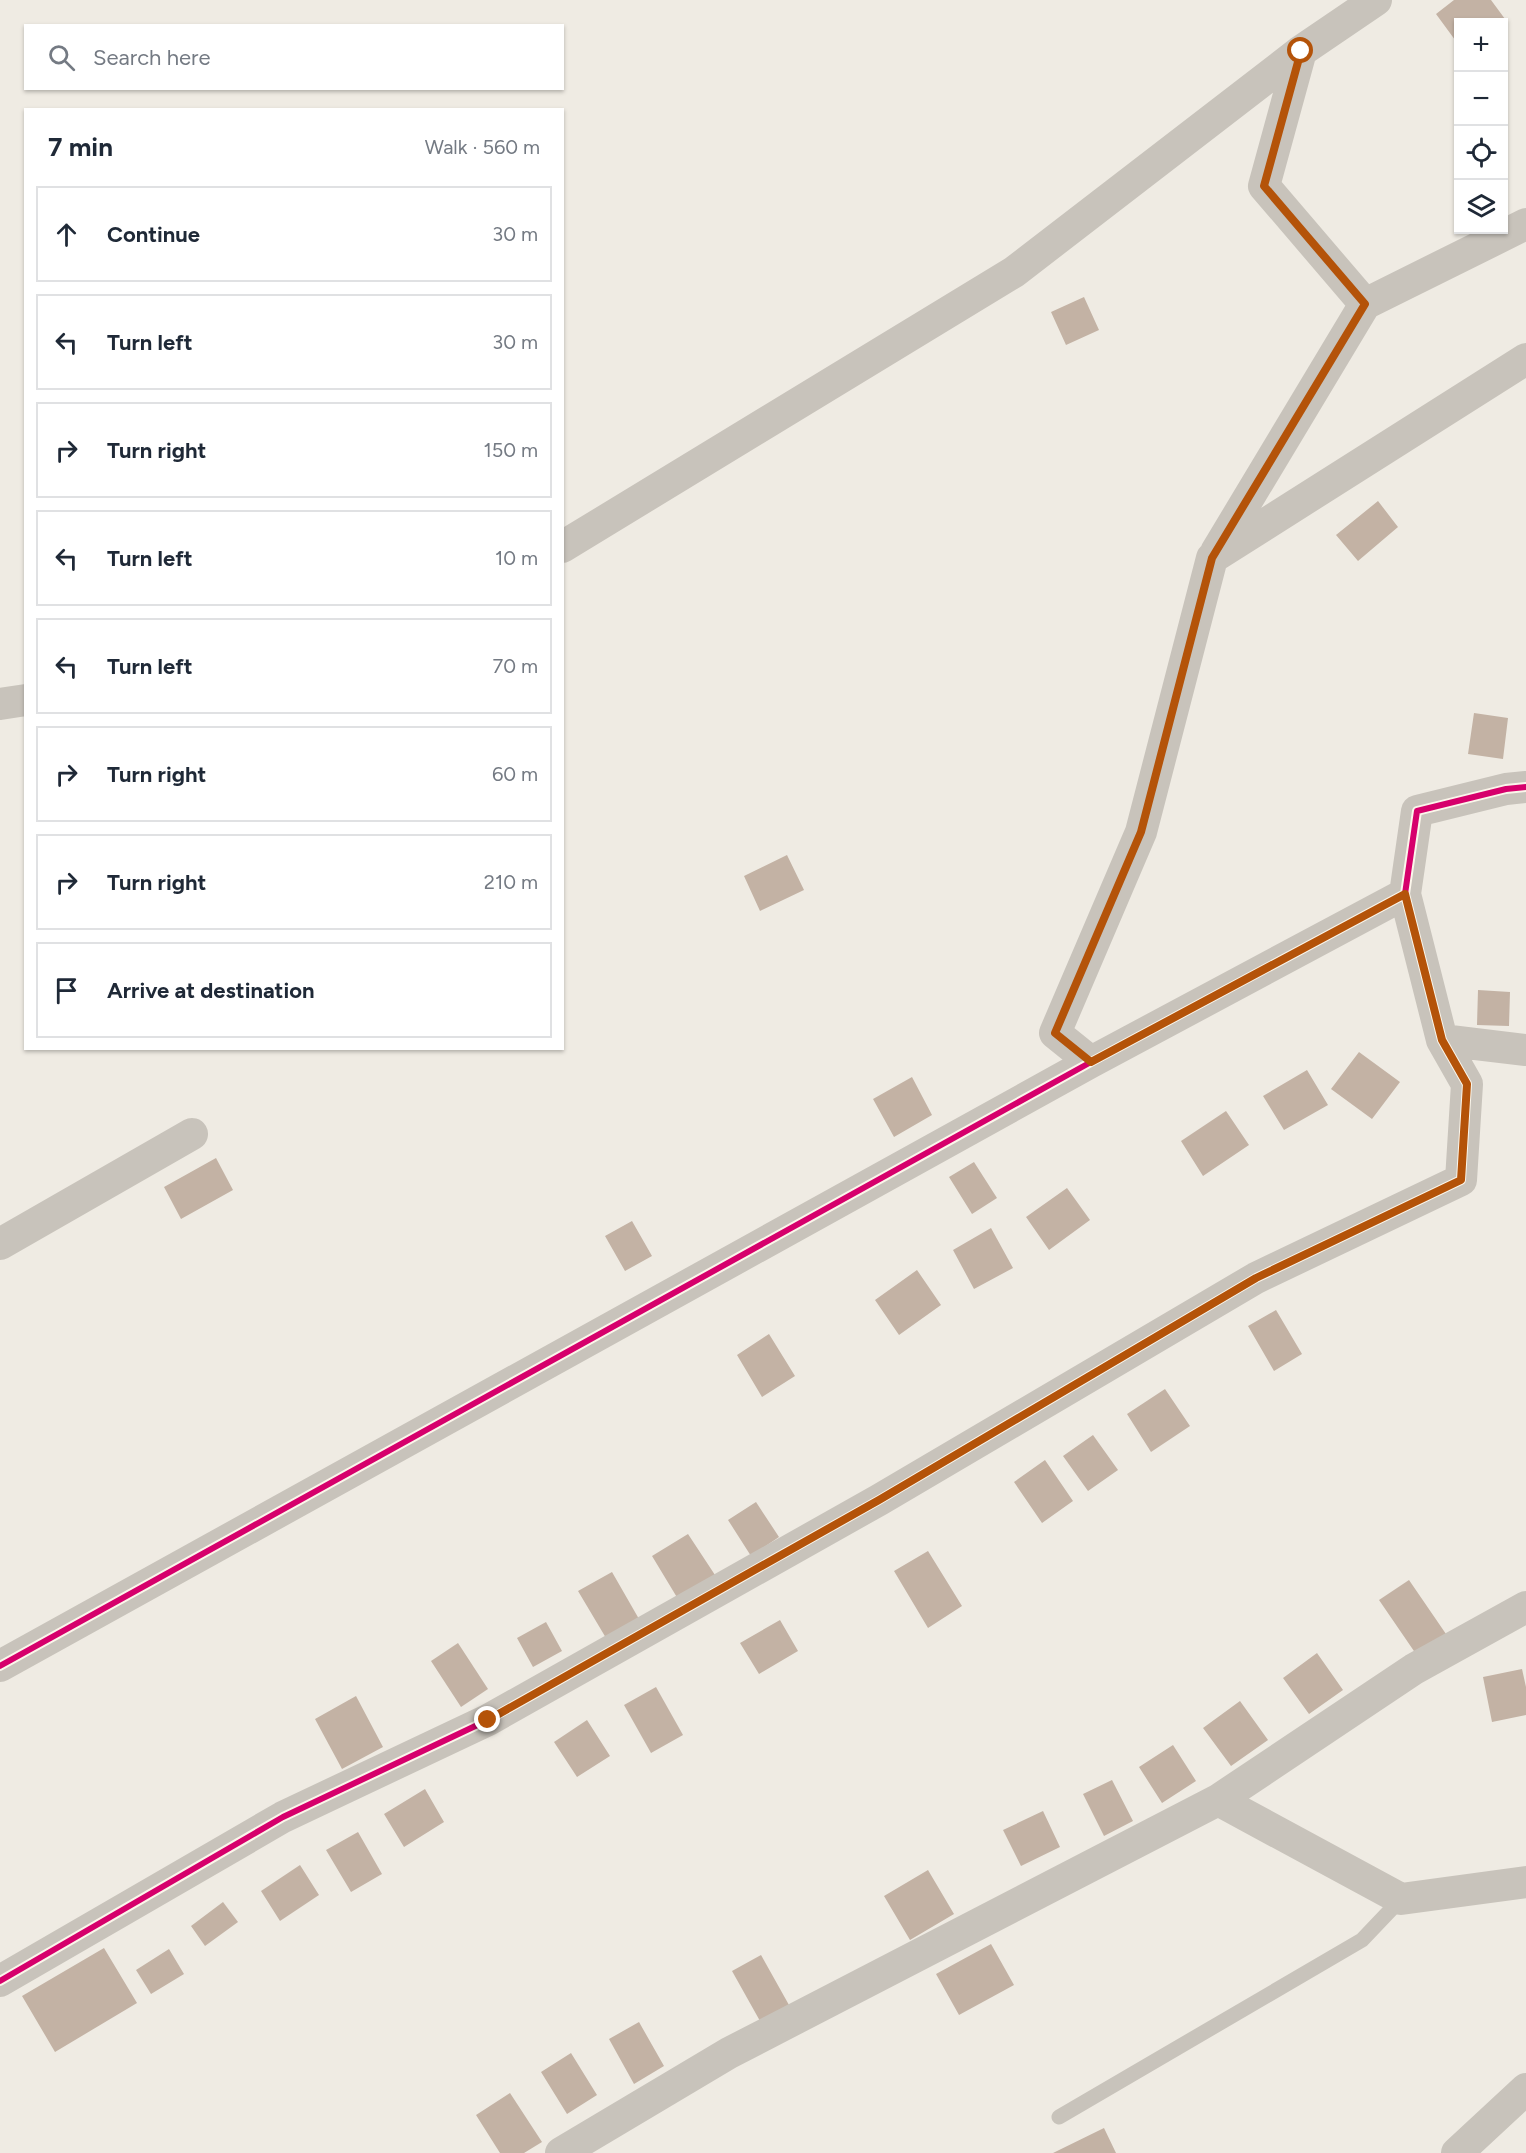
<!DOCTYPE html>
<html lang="en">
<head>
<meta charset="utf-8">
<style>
  body { margin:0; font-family:Figtree,sans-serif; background:#f6f6f7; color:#1f2937 }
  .controls { position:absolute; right:18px; top:18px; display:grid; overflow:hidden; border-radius:0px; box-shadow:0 2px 4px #0004 }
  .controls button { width:54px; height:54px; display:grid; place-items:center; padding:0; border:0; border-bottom:2px solid #e0e1e3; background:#fff; color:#1f2937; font:30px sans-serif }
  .stop { position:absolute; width:18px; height:18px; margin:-14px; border:4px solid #b45309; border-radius:50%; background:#fff }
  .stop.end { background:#b45309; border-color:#fff; box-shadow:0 2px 6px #0008 }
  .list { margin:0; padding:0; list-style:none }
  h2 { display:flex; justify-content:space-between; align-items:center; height:78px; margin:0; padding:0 24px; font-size:26px }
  h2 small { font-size:20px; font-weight:400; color:#747a83 }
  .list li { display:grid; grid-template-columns:39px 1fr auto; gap:18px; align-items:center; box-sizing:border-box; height:96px; margin:0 12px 12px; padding:0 12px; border:2px solid #e0e1e3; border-radius:0px }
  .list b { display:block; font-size:22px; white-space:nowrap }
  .list em { font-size:20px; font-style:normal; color:#747a83 }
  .icon { flex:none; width:33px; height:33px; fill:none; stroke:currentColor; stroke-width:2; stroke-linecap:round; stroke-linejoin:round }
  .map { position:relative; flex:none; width:1526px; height:2153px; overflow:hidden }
  .search { position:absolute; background:#fff; box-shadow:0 2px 4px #0004; left:24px; top:24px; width:540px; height:66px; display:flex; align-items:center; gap:15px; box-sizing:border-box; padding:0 21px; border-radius:0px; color:#747a83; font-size:22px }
  .panel { position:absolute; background:#fff; box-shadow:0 2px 4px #0004; left:24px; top:108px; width:540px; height:942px; border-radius:0px }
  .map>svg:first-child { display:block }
  .building { fill:#c3b2a4 }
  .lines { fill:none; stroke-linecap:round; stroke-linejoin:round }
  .service { stroke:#c8c3bb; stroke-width:15 }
  .minor { stroke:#c8c3bb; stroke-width:32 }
  .cycleway-casing { stroke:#fbf6eb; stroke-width:10 }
  .cycleway { stroke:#d6006c; stroke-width:6 }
  .route { stroke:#b45309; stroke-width:8 }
</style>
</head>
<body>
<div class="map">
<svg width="1526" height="2153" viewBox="0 0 1526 2153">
  <rect width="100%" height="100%" fill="#efebe3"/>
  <path class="building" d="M1454,0h37l14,19 -4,3h-43v22l-22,-30z
    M1084,297l15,33 -33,15 -15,-33z
    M1378,501l20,26 -40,34 -22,-26z
    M1474,713l34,5 -5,41 -35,-5z
    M787,855l17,35 -44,21 -16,-35z
    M1478,990l32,2 -1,34 -32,-1z
    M1359,1052l41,30 -28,37 -41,-30z
    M1307,1070l21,35 -44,25 -21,-34z
    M912,1077l20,38 -38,22 -21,-38z
    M1226,1111l23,34 -46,31 -22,-35z
    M216,1158l17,32 -52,29 -17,-32z
    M974,1162l23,36 -25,16 -23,-37z
    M1067,1188l23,32 -41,30 -23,-33z
    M632,1221l20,35 -27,15 -20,-35z
    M991,1228l22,40 -39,21 -21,-39z
    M917,1270l24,35 -42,30 -24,-35z
    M1276,1310l26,44 -28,17 -26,-45z
    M769,1334l26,42 -33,21 -25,-42z
    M1165,1389l25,37 -39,26 -24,-38z
    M1093,1435l25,35 -30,21 -25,-35z
    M1045,1460l28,41 -31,22 -28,-41z
    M756,1502l23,35 -28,19 -23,-36z
    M688,1534l27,41 -37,24 -26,-43z
    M928,1551l34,55 -34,22 -34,-57z
    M612,1572l27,47 -33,19 -28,-47z
    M1409,1580l37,54 -30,20 -37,-54z
    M780,1620l18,31 -39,23 -19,-31z
    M546,1622l16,29 -29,16 -16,-29z
    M458,1643l30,46 -27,18 -30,-46z
    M1317,1653l26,37 -34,24 -26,-36z
    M1522,1669l4,18v28l-34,7 -9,-45z
    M656,1687l27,48 -32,18 -27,-48z
    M356,1696l27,51 -41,22 -27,-50z
    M1240,1701l28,39 -37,26 -28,-38z
    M587,1720l23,36 -33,21 -23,-35z
    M1173,1745l23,36 -34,22 -23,-36z
    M1112,1780l21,41 -29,15 -21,-42z
    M425,1789l19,33 -40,25 -20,-33z
    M1043,1811l17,36 -39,19 -18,-36z
    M358,1832l24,42 -31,18 -25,-42z
    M300,1865l19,30 -39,26 -19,-30z
    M928,1870l26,44 -44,26 -26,-44z
    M223,1902l15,20 -33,24 -14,-20z
    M991,1944l23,41 -55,30 -23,-41z
    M104,1948l33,55 -82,49 -33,-56z
    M169,1949l15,25 -33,20 -15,-24z
    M761,1955l28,50 -29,16 -28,-50z
    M639,2022l25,44 -30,18 -25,-45z
    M571,2053l26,42 -30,19 -26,-42z
    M510,2093l32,49 -18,11h-24l-24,-38z
    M1104,2128l12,25h-63z"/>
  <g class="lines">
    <path class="service" d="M1059,2117l303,-177 39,-41"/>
    <path class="minor" d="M1301,51l-37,135 101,118
      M562,547l452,-275 287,-221 75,-51
      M1216,552l149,-248 161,-80
      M0,704l26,-4
      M1442,1040l84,10
      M1091,1062l-36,-29 86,-201 71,-274 314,-199
      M0,1244l192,-110
      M0,1666l1091,-604 314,-168
      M1218,1800l183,99 125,-17
      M0,1981l283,-164 205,-97 391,-220 377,-222 205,-98 6,-96 -25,-44 -37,-146 12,-83 89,-22 20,-2
      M561,2153l168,-100 489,-253 196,-131 112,-62
      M1457,2153l69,-64"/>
    <g class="cycleway-casing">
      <path id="cycleway" d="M0,1666l1091,-604 314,-168
        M0,1981l283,-164 205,-97 391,-220 377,-222 205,-98 6,-96 -25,-44 -37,-146 12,-83 89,-22 20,-2"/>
    </g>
    <use href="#cycleway" class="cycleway"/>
  </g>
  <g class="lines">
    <path class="route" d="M488,1720l391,-220 377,-222 205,-98 6,-96 -25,-44 -37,-146 -314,168 -36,-29 86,-201 71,-274 153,-254 -101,-118 37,-135"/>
  </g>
</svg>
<div class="controls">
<button>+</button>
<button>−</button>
<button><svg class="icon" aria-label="locate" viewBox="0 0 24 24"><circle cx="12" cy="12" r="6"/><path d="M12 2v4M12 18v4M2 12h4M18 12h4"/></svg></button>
<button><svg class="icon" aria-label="layers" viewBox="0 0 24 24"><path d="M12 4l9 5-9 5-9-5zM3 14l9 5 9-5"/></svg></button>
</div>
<div class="stop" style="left:1301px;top:51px"></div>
<div class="stop end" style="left:488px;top:1720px"></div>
<div class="search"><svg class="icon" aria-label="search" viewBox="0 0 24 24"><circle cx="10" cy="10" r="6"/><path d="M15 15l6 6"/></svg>Search here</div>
<section class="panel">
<h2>7 min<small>Walk · 560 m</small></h2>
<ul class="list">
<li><svg class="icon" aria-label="ahead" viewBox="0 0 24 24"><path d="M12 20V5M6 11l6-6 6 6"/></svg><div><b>Continue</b></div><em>30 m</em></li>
<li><svg class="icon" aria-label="left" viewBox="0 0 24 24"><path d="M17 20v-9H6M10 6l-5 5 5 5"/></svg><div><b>Turn left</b></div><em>30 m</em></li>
<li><svg class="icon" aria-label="right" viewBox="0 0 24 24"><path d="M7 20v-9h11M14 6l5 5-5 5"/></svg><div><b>Turn right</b></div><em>150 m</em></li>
<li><svg class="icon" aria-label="left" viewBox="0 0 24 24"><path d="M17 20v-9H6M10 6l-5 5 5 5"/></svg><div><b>Turn left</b></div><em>10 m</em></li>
<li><svg class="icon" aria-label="left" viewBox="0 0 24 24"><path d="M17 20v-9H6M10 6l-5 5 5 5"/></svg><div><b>Turn left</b></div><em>70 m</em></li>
<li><svg class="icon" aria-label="right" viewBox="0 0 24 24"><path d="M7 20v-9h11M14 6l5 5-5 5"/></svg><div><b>Turn right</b></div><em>60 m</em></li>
<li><svg class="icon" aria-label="right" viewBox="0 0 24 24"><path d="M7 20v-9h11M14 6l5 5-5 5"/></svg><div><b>Turn right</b></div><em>210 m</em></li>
<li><svg class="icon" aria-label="arrive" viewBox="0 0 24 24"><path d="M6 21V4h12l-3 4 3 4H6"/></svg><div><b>Arrive at destination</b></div></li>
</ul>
</section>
</div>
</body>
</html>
